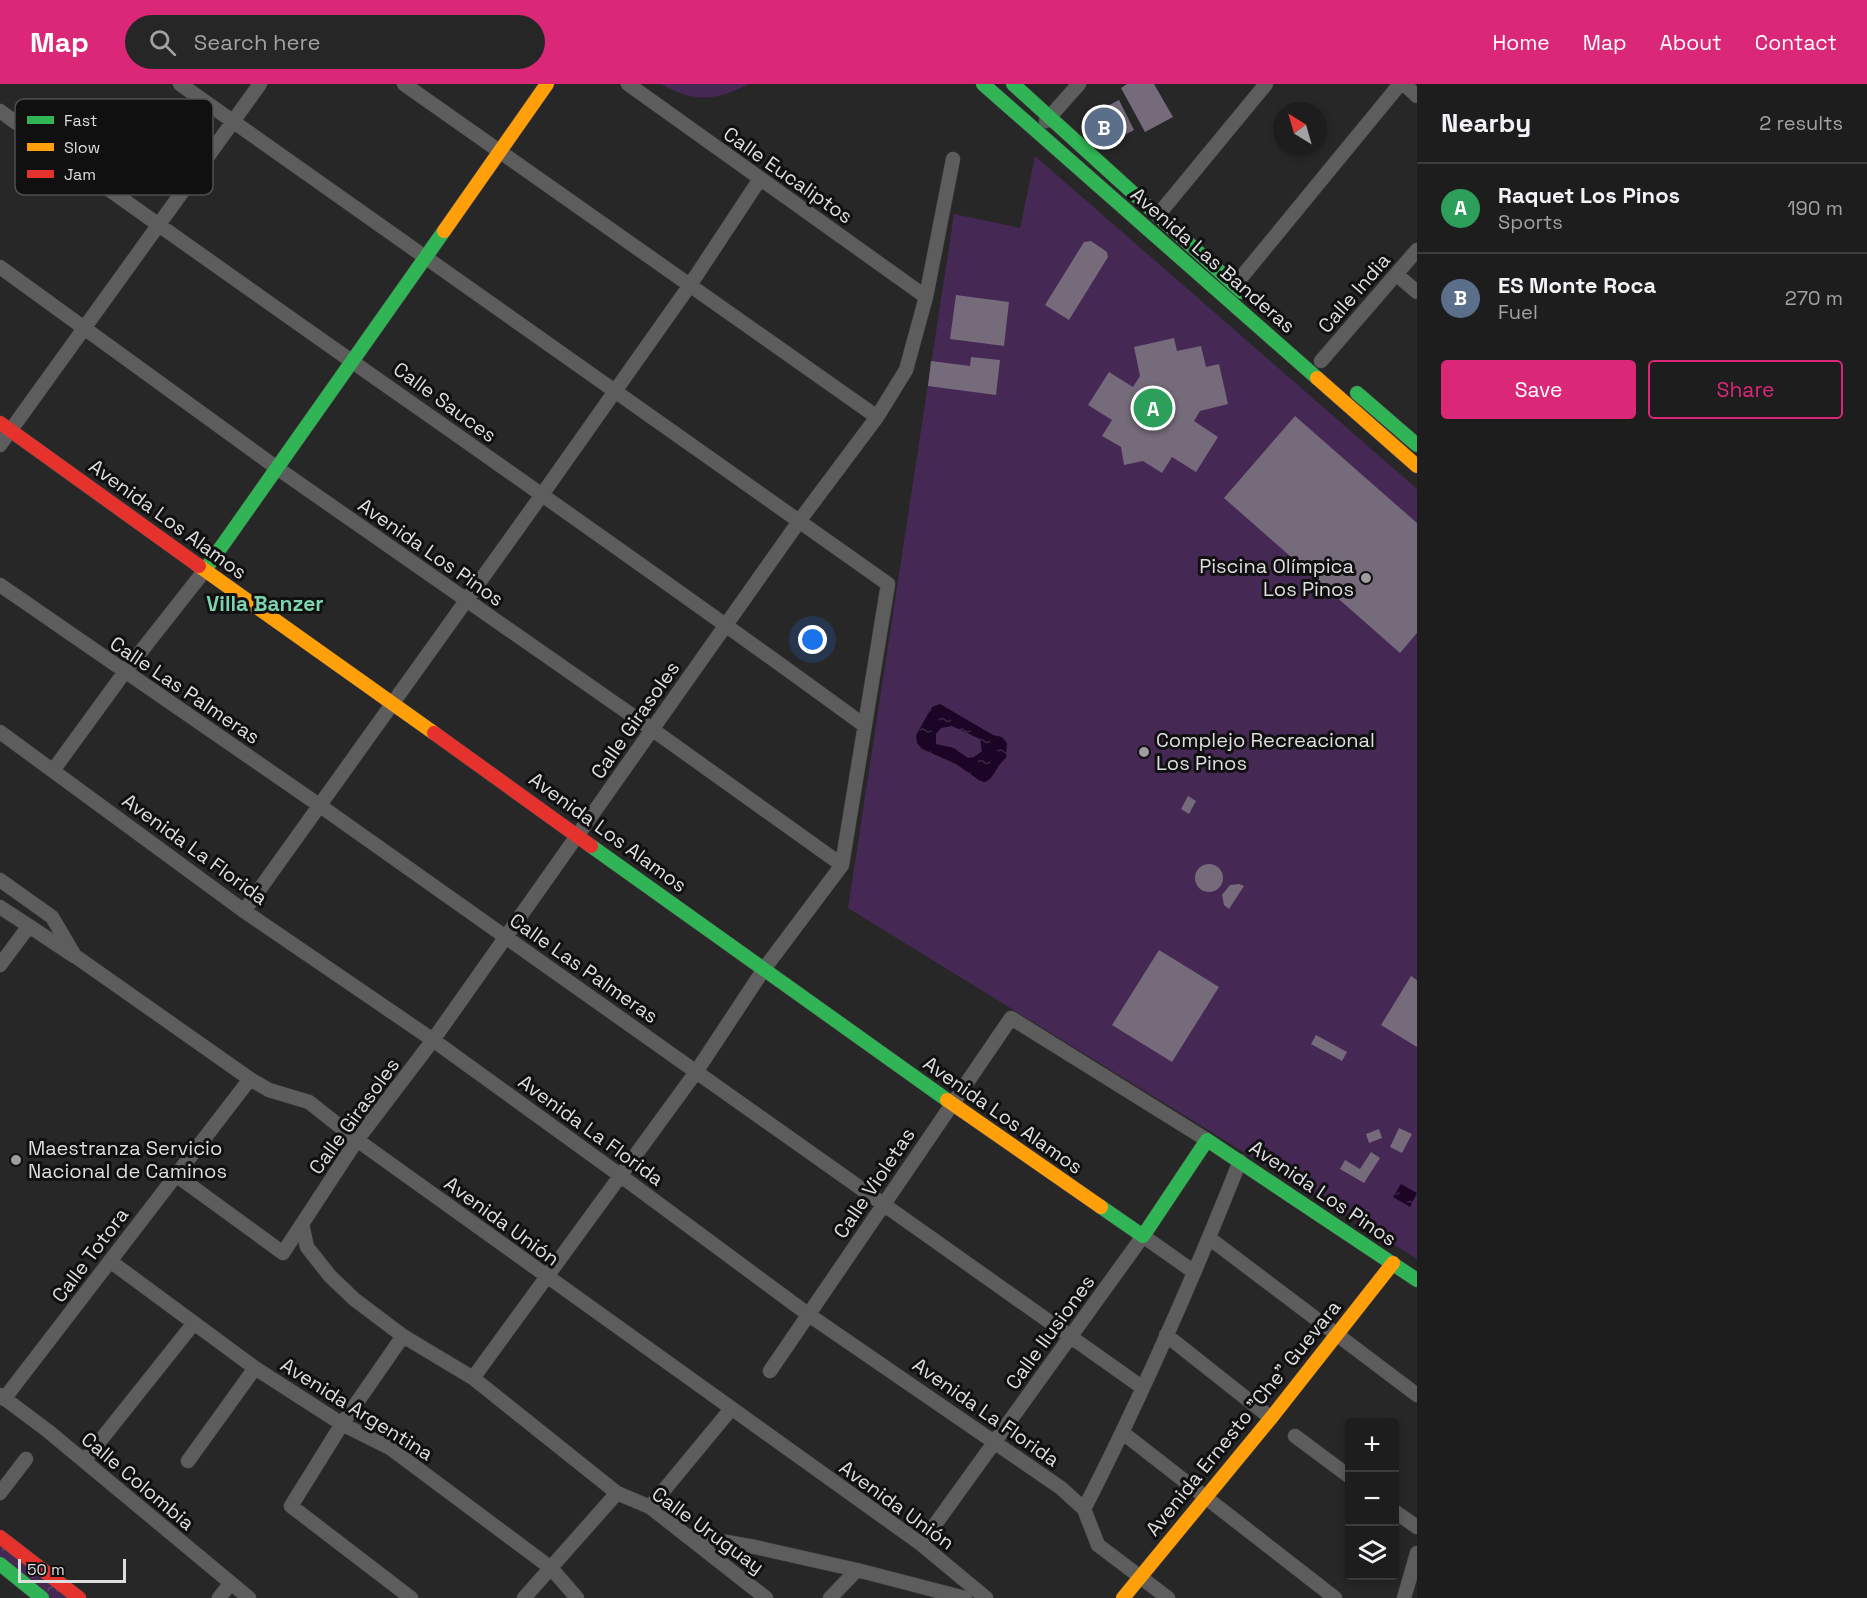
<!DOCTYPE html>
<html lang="en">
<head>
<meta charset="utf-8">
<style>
  body { margin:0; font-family:"Space Grotesk",sans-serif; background:#262627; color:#f1f3f6 }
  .controls { position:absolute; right:18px; bottom:18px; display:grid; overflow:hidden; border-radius:6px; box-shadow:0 3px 9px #0003 }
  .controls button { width:54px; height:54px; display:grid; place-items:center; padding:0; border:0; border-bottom:2px solid #3c3b3c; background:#1e1d1e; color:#f1f3f6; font:30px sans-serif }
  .compass { position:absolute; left:1273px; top:18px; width:54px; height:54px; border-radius:50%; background:#1e1d1e; box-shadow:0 3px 9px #0003; rotate:323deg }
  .scale { position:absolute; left:18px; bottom:15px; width:108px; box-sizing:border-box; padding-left:6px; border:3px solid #dedddf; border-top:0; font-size:16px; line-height:21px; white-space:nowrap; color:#dedddf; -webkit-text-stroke:4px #111011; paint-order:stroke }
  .you { position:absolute; left:813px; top:556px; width:21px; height:21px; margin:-15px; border:4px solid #fff; border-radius:50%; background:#1a73e8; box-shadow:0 0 0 9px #1a73e833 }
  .badge { display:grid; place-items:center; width:39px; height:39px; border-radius:50%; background:#db2777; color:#fff; font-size:20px; font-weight:700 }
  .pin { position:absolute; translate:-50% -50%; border:3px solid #fff; box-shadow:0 2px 6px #0006 }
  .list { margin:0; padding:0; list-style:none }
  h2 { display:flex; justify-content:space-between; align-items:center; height:78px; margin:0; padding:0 24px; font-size:26px }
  h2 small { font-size:20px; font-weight:400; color:#a1a2a4 }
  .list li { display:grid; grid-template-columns:39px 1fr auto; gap:18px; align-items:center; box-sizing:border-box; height:90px; padding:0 24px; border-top:2px solid #3c3b3c }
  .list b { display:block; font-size:22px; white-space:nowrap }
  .list p { margin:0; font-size:20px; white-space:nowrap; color:#a1a2a4 }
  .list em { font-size:20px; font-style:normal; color:#a1a2a4 }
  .actions { display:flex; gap:12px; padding:18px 24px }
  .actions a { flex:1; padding:14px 0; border:2px solid #db2777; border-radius:6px; text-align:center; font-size:21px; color:#db2777 }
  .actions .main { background:#db2777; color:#fff }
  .icon { flex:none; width:33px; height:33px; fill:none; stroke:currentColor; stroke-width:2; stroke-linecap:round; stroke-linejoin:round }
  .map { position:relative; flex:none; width:1417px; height:1514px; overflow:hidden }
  header { display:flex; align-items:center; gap:36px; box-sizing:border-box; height:84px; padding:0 30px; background:#db2777; color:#fff }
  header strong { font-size:28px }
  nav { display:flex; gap:33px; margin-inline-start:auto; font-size:21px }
  .search { width:420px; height:54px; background:#262627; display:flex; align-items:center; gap:15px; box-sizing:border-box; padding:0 21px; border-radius:33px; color:#a1a2a4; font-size:22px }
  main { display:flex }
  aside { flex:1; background:#1e1d1e }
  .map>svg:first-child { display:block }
  .park { fill:url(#park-crowns) }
  .pitch { fill:#452853 }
  .water { fill:url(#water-ripples); fill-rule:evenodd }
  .building { fill:#766b7a }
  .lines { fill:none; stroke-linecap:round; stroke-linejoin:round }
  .street-casing { stroke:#464546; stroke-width:15 }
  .fast-casing { stroke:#464546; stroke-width:15 }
  .slow-casing { stroke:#464546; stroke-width:15 }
  .jam-casing { stroke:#464546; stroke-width:15 }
  .street { stroke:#5e5d5e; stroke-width:14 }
  .fast { stroke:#30b455; stroke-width:14 }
  .slow { stroke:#ff9f0a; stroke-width:14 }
  .jam { stroke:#e5322d; stroke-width:14 }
  .poi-dot { fill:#9e9d9f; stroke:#111011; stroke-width:2 }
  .labels { text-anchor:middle; stroke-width:6; stroke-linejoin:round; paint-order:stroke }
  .street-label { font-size:20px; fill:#dedddf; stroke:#111011 }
  .poi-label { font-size:20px; fill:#dedddf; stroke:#111011; text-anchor:start }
  .neighbourhood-label { font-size:21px; font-weight:bold; fill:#7dd3ad; stroke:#111011 }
  .key { fill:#111011; stroke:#4e4e4f; stroke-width:1.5 }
  .key-label { font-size:16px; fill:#dedddf }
</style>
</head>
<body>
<header>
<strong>Map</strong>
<div class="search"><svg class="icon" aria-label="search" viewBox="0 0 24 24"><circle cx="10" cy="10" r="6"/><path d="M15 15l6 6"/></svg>Search here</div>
<nav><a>Home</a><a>Map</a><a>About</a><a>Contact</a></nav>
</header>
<main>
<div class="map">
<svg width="1417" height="1514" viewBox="0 0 1417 1514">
  <defs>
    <pattern id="park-crowns" width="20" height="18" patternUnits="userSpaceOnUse" patternTransform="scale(1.5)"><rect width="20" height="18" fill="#452853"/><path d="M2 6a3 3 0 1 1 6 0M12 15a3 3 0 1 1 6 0" fill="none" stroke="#5f476b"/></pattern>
    <pattern id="water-ripples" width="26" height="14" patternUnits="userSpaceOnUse" patternTransform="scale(1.5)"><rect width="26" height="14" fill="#1b0425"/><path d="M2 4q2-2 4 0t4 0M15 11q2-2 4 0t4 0" fill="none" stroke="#3c2844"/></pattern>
  </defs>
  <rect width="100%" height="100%" fill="#282728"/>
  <path class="park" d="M0,1459l69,55h-19l-50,-40z"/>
  <path class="pitch" d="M661,0h88c-33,17 -55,19 -88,0z
    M1035,72l382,333v770l-569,-351 106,-694 66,14z"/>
  <path class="water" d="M940,620l53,31 9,2 5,6 -1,15c-11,8 -10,20 -23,25l-27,-19 -34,-15 -5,-6 -1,-8 16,-28zM952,642l28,13 2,12 -8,6 -6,1 -14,-10 -18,-4v-10l5,-6z
    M1401,1100l16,9 -7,14 -17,-10z"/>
  <path class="building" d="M1127,0h27l19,33 -28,15 -24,-44z
    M1119,16l15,30 -34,18 -16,-30z
    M1091,157l16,11 1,5 -39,63 -24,-15 39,-63z
    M956,211l53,7 -5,44 -54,-7z
    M1174,254l3,13 24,-5 5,21 13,-3 9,40 -28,7 -6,10 24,16 -22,35 -24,-15 -10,16 -19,-12 -19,4 -3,-18 -19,-11 10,-16 -24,-15 21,-33 24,15 7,-11 -6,-29z
    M971,273l29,3 -4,35 -68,-9 3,-25 39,5z
    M1295,332l122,107v110l-17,20 -176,-155z
    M1188,712l8,5 -7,13 -8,-5z
    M1195 794a14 14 0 1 1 28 0a14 14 0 1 1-28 0Z
    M1239,800l5,2 -15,23 -5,-4 -2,-10 8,-10z
    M1159,866l60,37 -47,75 -60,-37z
    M1411,892l6,4v67l-36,-22z
    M1316,951l31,17 -5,9 -31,-17z
    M1399,1044l13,6 -10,19 -12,-6z
    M1379,1045l3,9 -13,5 -3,-9z
    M1371,1068l9,6 -16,25 -24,-14 5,-9 15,9z"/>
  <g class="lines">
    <g class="street-casing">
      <path id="street" d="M180,0l708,500 -46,281 -78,104 -68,103 -223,306
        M404,0l473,333
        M628,0l298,213
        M1404,0l13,12
        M0,27c286,208 580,406 865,615
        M1046,37l33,-37
        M1158,131l108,-131
        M0,183l277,201 376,262 189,135
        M1397,191l20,17
        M1235,201l165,-201
        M1321,277l96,-111
        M0,361l260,-361
        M0,501l319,220 824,583
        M0,648l244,179 189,129 188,136 188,139 252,173 23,21 14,36 70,53
        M54,685l70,-96 81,-103
        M0,796l52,37 23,39 175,123 19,11 40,12 48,38 564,404 65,54
        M0,823l29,19
        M244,827l297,-415 149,-211 70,-106
        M0,881l29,-39 45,30
        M176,1091l107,78 74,-113 76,-100 367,-520 77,-103 29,-47 20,-73 27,-138
        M302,1140l5,23 23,29 24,23 49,37 70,42 144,115
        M1209,1154l208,157
        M110,1177l145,107 87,56 48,24 161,120 26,30
        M1166,1251l105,83
        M403,1252l-61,88 -51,82 120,92
        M770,1287l241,-353 196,122
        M0,1311l48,36 201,167
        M4,1315l246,-320
        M1123,1349l212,165
        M1295,1352l55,41
        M84,1377l110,-138
        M188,1377l67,-93
        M0,1409l26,-34
        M650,1423l81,-98
        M1084,1425c58,-113 109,-230 156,-348
        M1394,1427l23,16
        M692,1452l63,11 102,23
        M921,1460l222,-308 51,36
        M219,1514l11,-14
        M524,1514l93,-105 33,14 116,91
        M830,1514l27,-28 108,28
        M1404,1514l13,-45"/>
    </g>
    <g class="fast-casing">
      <path id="fast" d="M983,0l334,294
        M1013,0l229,208
        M1357,309l60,52
        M205,486l239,-339
        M591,762l356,254
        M1101,1123l42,29 64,-96 210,140
        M0,1480l42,34"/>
    </g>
    <g class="slow-casing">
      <path id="slow" d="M444,147l103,-147
        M1317,294l100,88
        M199,482l235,167
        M947,1016l154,107
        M1123,1514l148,-180 122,-155"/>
    </g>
    <g class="jam-casing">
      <path id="jam" d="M0,339l199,143
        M434,649l157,113
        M0,1453l79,61"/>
    </g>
    <use href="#street" class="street"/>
    <use href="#fast" class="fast"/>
    <use href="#slow" class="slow"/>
    <use href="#jam" class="jam"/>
  </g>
  <g class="poi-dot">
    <circle cx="1366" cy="494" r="6"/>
    <circle cx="1144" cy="668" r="6"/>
    <circle cx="16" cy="1076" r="6"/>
  </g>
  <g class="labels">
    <g class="street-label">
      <text transform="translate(788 91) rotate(35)" y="7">Calle Eucaliptos</text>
      <text transform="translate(1213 176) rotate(41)" y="7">Avenida Las Banderas</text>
      <text transform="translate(1354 209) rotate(-49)" y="7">Calle India</text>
      <text transform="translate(445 318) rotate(36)" y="7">Calle Sauces</text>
      <text transform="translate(168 435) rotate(36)" y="7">Avenida Los Alamos</text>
      <text transform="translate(431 468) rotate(35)" y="7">Avenida Los Pinos</text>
      <text transform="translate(185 606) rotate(34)" y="7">Calle Las Palmeras</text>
      <text transform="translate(635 636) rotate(-55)" y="7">Calle Girasoles</text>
      <text transform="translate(608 748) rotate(36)" y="7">Avenida Los Alamos</text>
      <text transform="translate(195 765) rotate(36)" y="7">Avenida La Florida</text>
      <text transform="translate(584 884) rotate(35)" y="7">Calle Las Palmeras</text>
      <text transform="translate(1003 1031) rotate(35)" y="7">Avenida Los Alamos</text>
      <text transform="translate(354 1032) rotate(-54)" y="7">Calle Girasoles</text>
      <text transform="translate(591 1046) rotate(36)" y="7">Avenida La Florida</text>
      <text transform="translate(874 1099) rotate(-56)" y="7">Calle Violetas</text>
      <text transform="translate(1323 1109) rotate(34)" y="7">Avenida Los Pinos</text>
      <text transform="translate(502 1137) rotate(36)" y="7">Avenida Unión</text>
      <text transform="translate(90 1171) rotate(-53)" y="7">Calle Totora</text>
      <text transform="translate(1050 1248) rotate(-54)" y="7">Calle Ilusiones</text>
      <text transform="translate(357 1325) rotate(32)" y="7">Avenida Argentina</text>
      <text transform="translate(986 1328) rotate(35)" y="7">Avenida La Florida</text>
      <text transform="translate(1243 1334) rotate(-51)" y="7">Avenida Ernesto "Che" Guevara</text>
      <text transform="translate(138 1397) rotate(40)" y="7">Calle Colombia</text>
      <text transform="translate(897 1421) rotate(36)" y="7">Avenida Unión</text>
      <text transform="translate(708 1446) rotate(36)" y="7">Calle Uruguay</text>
    </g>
    <g class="poi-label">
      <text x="1354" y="489" text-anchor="end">Piscina Olímpica<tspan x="1354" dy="23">Los Pinos</tspan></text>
      <text x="1156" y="663">Complejo Recreacional<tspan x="1156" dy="23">Los Pinos</tspan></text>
      <text x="28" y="1071">Maestranza Servicio<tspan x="28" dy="23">Nacional de Caminos</tspan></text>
    </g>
    <g class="neighbourhood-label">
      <text x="265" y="527">Villa Banzer</text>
    </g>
  </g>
  <rect x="15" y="15" width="198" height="96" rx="9" class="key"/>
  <rect x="27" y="32" width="27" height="8" fill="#30b455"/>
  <rect x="27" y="59" width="27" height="8" fill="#ff9f0a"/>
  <rect x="27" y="86" width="27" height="8" fill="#e5322d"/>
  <g class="key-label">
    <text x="64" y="42">Fast</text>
    <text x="64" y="69">Slow</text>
    <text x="64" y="96">Jam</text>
  </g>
</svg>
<div class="controls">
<button>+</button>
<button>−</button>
<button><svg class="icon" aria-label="layers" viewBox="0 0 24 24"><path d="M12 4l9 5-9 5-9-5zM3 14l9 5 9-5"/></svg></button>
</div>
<svg class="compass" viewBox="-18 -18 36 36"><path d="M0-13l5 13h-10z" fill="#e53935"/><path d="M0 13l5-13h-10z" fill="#a1a2a4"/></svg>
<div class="scale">50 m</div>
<div class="you"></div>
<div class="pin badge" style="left:1153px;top:324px;background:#2e9e5b">A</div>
<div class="pin badge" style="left:1104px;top:43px;background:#5c6f8a">B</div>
</div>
<aside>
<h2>Nearby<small>2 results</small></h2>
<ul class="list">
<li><span class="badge" style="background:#2e9e5b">A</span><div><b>Raquet Los Pinos</b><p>Sports</p></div><em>190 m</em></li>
<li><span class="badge" style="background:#5c6f8a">B</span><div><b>ES Monte Roca</b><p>Fuel</p></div><em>270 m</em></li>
</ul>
<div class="actions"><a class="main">Save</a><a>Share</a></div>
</aside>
</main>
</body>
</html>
